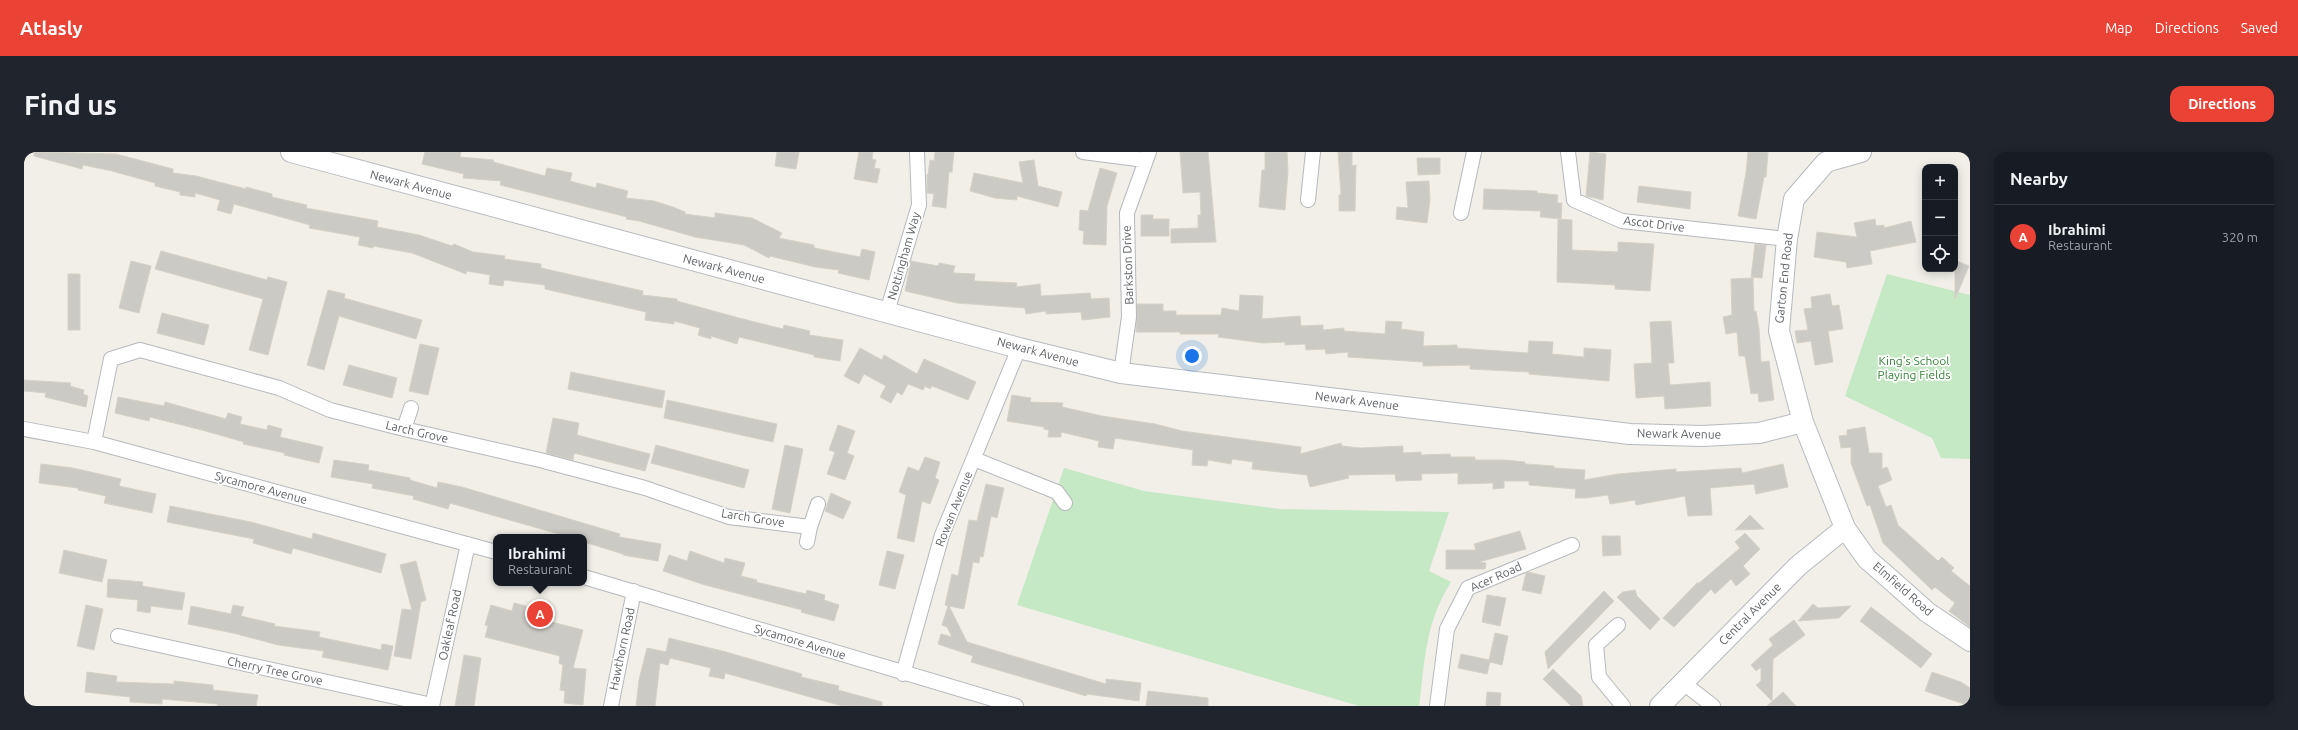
<!DOCTYPE html>
<html lang="en">
<head>
<meta charset="utf-8">
<style>
  body { margin:0; font-family:Ubuntu,sans-serif; background:#20242c; color:#f1f3f6 }
  .controls { position:absolute; right:12px; top:12px; display:grid; overflow:hidden; border-radius:8px; box-shadow:0 2px 10px #0003 }
  .controls button { width:36px; height:36px; display:grid; place-items:center; padding:0; border:0; border-bottom:1px solid #363941; background:#171b24; color:#f1f3f6; font:20px sans-serif }
  .you { position:absolute; left:1168px; top:204px; width:14px; height:14px; margin:-10px; border:3px solid #fff; border-radius:50%; background:#1a73e8; box-shadow:0 0 0 6px #1a73e833 }
  .badge { display:grid; place-items:center; width:26px; height:26px; border-radius:50%; background:#ea4335; color:#fff; font-size:13px; font-weight:700 }
  .pin { position:absolute; translate:-50% -50%; border:2px solid #fff; box-shadow:0 1px 4px #0006 }
  .popup { position:absolute; left:469px; top:382px; width:94px; height:52px; box-sizing:border-box; display:grid; place-content:center; border-radius:8px; background:#171b24; filter:drop-shadow(0 1px 3px #0005); font-size:13px; white-space:nowrap; color:#9ea1a6 }
  .popup b { font-size:15px; color:#f1f3f6 }
  .popup::after { content:''; position:absolute; left:50%; top:100%; margin-left:-8px; border:8px solid transparent; border-top-color:#171b24 }
  .list { margin:0; padding:0; list-style:none }
  h2 { display:flex; justify-content:space-between; align-items:center; height:52px; margin:0; padding:0 16px; font-size:17px }
  h2 small { font-size:13px; font-weight:400; color:#9ea1a6 }
  .list li { display:grid; grid-template-columns:26px 1fr auto; gap:12px; align-items:center; box-sizing:border-box; height:64px; padding:0 16px; border-top:1px solid #363941 }
  .list b { display:block; font-size:15px; white-space:nowrap }
  .list p { margin:0; font-size:13px; white-space:nowrap; color:#9ea1a6 }
  .list em { font-size:13px; font-style:normal; color:#9ea1a6 }
  .icon { flex:none; width:22px; height:22px; fill:none; stroke:currentColor; stroke-width:2; stroke-linecap:round; stroke-linejoin:round }
  .map { position:relative; flex:none; width:1946px; height:554px; overflow:hidden; border-radius:12px }
  header { display:flex; align-items:center; gap:24px; box-sizing:border-box; height:56px; padding:0 20px; background:#ea4335; color:#fff }
  header strong { font-size:19px }
  nav { display:flex; gap:22px; margin-inline-start:auto; font-size:14px }
  .intro { display:flex; align-items:center; justify-content:space-between; box-sizing:border-box; height:96px; padding:0 24px }
  h1 { margin:0; font-size:28px }
  .button { padding:10px 18px; border-radius:12px; background:#ea4335; color:#fff; font-size:14px; font-weight:700 }
  main { display:flex; gap:24px; padding:0 24px }
  aside { flex:1; background:#171b24; border-radius:12px; box-shadow:0 2px 10px #0003 }
  .map>svg:first-child { display:block }
  .green { fill:#c5e8c5 }
  .building { fill:#cccac5; stroke:#d6d1c6 }
  .lines { fill:none; stroke-linecap:round; stroke-linejoin:round }
  .street-casing { stroke:#b5b8bc; stroke-width:16 }
  .secondary-casing { stroke:#b6babf; stroke-width:22 }
  .street { stroke:#fff; stroke-width:14 }
  .secondary { stroke:#fff; stroke-width:20 }
  .labels { text-anchor:middle; stroke-width:3.5; stroke-linejoin:round; paint-order:stroke }
  .street-label { font-size:12px; fill:#5f6368; stroke:#fff }
  .park-label { font-size:12px; fill:#348238; stroke:#fff }
</style>
</head>
<body>
<header>
<strong>Atlasly</strong>
<nav><a>Map</a><a>Directions</a><a>Saved</a></nav>
</header>
<div class="intro"><h1>Find us</h1><a class="button">Directions</a></div>
<main>
<div class="map">
<svg width="1946" height="554" viewBox="0 0 1946 554">
  <rect width="100%" height="100%" fill="#f1efe8"/>
  <path class="green" d="M1863,122l83,21v164l-29,-1 -9,-20 -87,-42z
    M1040,316l80,23 136,18 169,3 -20,59 22,11c-26,41 -26,78 -32,124h-60l-342,-101z"/>
  <path class="building" d="M10,0l82,2 57,15v4l23,3 50,13v-2l26,7v3l35,8 -1,3 72,13 -1,6 42,8 33,11 2,-2 19,8 32,4 -1,3 37,5v4l102,23 -1,4 35,4v2l62,17 44,11 1,-4 26,6 -1,4 34,5 -3,21 -26,-4v-2l-75,-18 -2,7 -26,-8v3l-13,-4 2,-7 -26,-7v3l-29,-4 1,-8 -101,-23v-4l-41,-5 -1,6 -14,-2 1,-9 -23,-4 -1,3 -54,-21 -39,-7v2l-15,-3 2,-8 -51,-9 1,-3 -76,-21 -3,10 -14,-4 3,-10 -25,-7v4l-15,-2v-3l-25,-6v-3l-43,-12 -29,-6 -1,4 -48,-13z
    M401,0h36l-1,5 34,3 -1,2 52,14 2,-8 25,5 -2,8 26,7 1,-5 31,8 -2,7 28,3 19,6 12,5v2l30,4v-5l37,5 30,15 -3,5 35,7v3l46,9 2,-8 13,3 -6,28 -31,-7 1,-3 -24,-3 -45,-11 -1,2 -25,-13 -49,-8 -56,-16 -13,-2 1,-2 -127,-32 1,-4 -38,-3 1,-4 -42,-10z
    M753,0h22l-3,17 -21,-3z
    M835,0h14l-1,7 4,1 -2,8 6,1 -3,14 -23,-4z
    M911,0h19l-2,20h-3l-3,36 -14,-2 2,-12 -7,-1v-19l1,1 2,-15 4,1z
    M1156,0h28l8,90 -45,1v-14l27,-1v-13h3l-1,-23 -17,1z
    M1241,0h22l1,19 -3,39 -26,-3 3,-37h3z
    M1314,0h14v14l4,-1 -1,46h-16v-16h2z
    M1566,0l16,2 -3,46 -17,-4z
    M1724,0h20l-2,25h-2l-8,42 -18,-3 8,-43z
    M1393,6h23v16l-22,1z
    M1010,8l4,26 24,6 -4,15 -41,-11v4l-22,-2 -25,-7 4,-18 49,10 -4,-21z
    M1076,16l17,5 -10,33 -1,39 -23,-1 1,-13 -5,-1 1,-20 8,1z
    M1405,29l1,19 -3,23 -31,-4 1,-12 11,1 -2,-26z
    M1615,34l52,6 -1,17 -53,-7z
    M1460,37l53,2v2l21,2 -1,8h5l-1,16 -21,-2 1,-6 -58,-2z
    M1117,63h12v4h16v17h-28z
    M1534,67l14,1v30l46,2v-10l36,2 -4,47 -35,-2v-4l-58,-3z
    M1851,67l1,7 8,-1v3l27,-7 5,21 -46,9 2,13 -25,4 -1,-6 -32,-5 3,-25 40,5 -3,-14z
    M1731,92l11,1 -4,33 -11,-1z
    M137,99l106,29 1,-3 19,5 -19,73 -19,-5 14,-51 -108,-30z
    M1931,108l14,6 -14,33z
    M107,109l20,5 -12,47 -20,-5z
    M887,109l27,5 1,-3 16,3 -2,7 22,1 -1,7 43,2 -1,4 24,-3 1,12 49,-3 1,6 18,-1 1,19 -28,3 -1,-8 -35,2v-3l-20,3 -1,-6 -68,-5 -52,-12z
    M44,122h12v56h-12z
    M1729,126l1,34 2,-1 3,18 2,33 8,-1 5,39 -15,2 -1,-9 -7,1 -6,-38h-6l-2,-24 -11,2 -3,-17 9,-2 -1,-36z
    M304,138l17,4 -1,4 78,22 -6,19 -77,-23 -15,54 -17,-5z
    M1806,142l2,12 7,-1 4,24 -15,2 5,31 -18,3 -4,-24 -14,2 -2,-12 13,-1 -4,-21 8,-1 -1,-11z
    M1216,143l23,1 -1,23 38,-3 1,10 22,-1v5l21,-2v3l41,3 1,-13 16,1 -1,7 23,3 -1,14 34,-1v3l71,5 1,-12 24,1 -1,12 32,3v-9l27,2 -2,31 -80,-7v-2l-59,-3v-4l-47,1v-4l-75,-5v-5l-22,2 -1,-5 -19,1 -1,-6 -20,1v-3l-22,1 -45,-6 1,-3h-39v-2h-44l1,-28h26v7h13v4h45l1,-7 17,3z
    M138,161l47,12 -5,20 -47,-12z
    M1647,169l3,42h-6l2,22 40,-3 1,24 -46,3 -1,-13 -28,2 -2,-34 18,-1 -2,-41z
    M396,192l19,4 -11,47 -19,-4z
    M836,196l22,12 2,-5 33,19 7,-15 52,23 -8,18 -36,-14 -2,3 -5,-3 -2,4 -15,-6 -6,11 -5,-3 -6,11 -11,-6 6,-11 -22,-12 -5,10 -15,-8z
    M325,213l48,13 -5,20 -49,-13z
    M547,220l94,19 -3,17 -94,-19z
    M0,228l47,3 -1,3 14,4 -1,4 5,2 -2,11 -41,-10 1,-4 -22,-2z
    M988,243l19,3 -1,4 33,1 -1,4 40,9 53,8 27,7 119,16 -1,7 41,-11 1,3 18,2 43,-2v7l18,-1v3l29,-1 1,3h24v3h29l21,2v2l29,2v2l31,2 -1,10 34,-6 58,-5v3l65,-4 1,5 41,-9 5,23 -32,7 -2,-10 -44,4 2,27 -24,1 -3,-20 -49,9 -1,-5 -25,4 -2,-9 -22,3h-11l1,-9 -47,-4v-4h-25v7l-11,1v-6l-35,1v-11l-37,1 1,6 -26,1 -1,-7 -47,1 1,3 -39,9 -3,-12 -55,-6 1,-7 -21,-3 -1,5 -23,-4 -1,6 -15,-1 1,-15 -78,-12 -2,11 -15,-2 1,-6 -38,-9v5h-13l1,-7 -5,-1v-2l-37,-6z
    M94,245l46,9 1,-4 61,17 2,-6 14,4 -2,7 27,6 1,-5 14,4 -2,8 43,10 -4,16 -35,-8 1,-2 -42,-9 1,-2 -42,-12 -52,-13 -1,4 -34,-8z
    M643,248l110,24 -4,18 -109,-24z
    M529,266l26,5 -2,12 73,19 -5,17 -71,-18 -1,7 -27,-7z
    M814,273l17,6 -8,22 7,3 -9,24 -18,-6 8,-22 -6,-2z
    M1841,275l4,26h13v16l5,-2 5,13 -14,6 8,21 5,-2 7,20 40,36 4,-4 12,11 -3,3 19,15v41l-21,-16 6,-8 -20,-16 -3,3 -49,-47 -13,-38 -3,1 -16,-43v-16l-10,1 -2,-12 8,-1v-5z
    M632,293l93,25 -5,18 -93,-25z
    M761,293l18,4 -13,64 -18,-4z
    M901,305l15,5 -5,16 4,2 -9,24 -8,-3 -8,41 -17,-4 9,-43 -7,-3 9,-25 11,4z
    M310,308l35,5 -1,5 42,8v2l27,8 1,-6 24,5 158,47 -1,3 42,7 -3,17 -35,-6v-1l-39,-12v-5h-15l-119,-34 -2,6 -35,-10 1,-3 -42,-8 1,-4 -42,-7z
    M17,312l32,4 48,11 -2,7 37,8 -4,19 -48,-10 2,-7 -28,-6v-2l-39,-5z
    M962,332l18,4 -7,30 -6,-2 -8,41 -3,-1 -1,7 -6,-1 -9,47 -15,-3 18,36 139,42v-5l35,4 -2,18 -52,-7 -1,2 -115,-34 2,-6 -35,-12 3,-10 11,3 -5,-10 -5,-2 6,-19 -3,-1 7,-31 6,2 11,-56 8,1z
    M807,341l20,9 -8,17 -18,-8z
    M146,354l81,16 61,17 1,-6 73,21 -5,19 -88,-25 -2,6 -38,-11 1,-4 -87,-17z
    M1726,363l14,14 -29,1z
    M1496,379l6,18 -47,13 7,1 -1,6h-39v-19h30l-2,-6z
    M1721,381l15,16 -17,17 7,8 -14,12 -5,-7 -16,15 -4,-5 -37,38 -11,-9 35,-36v2l42,-36 -5,-6z
    M1578,384h18l1,19 -18,1z
    M40,398l43,10 -5,22 -43,-9z
    M666,399l34,12 1,-5 20,5 -4,13 16,4 -1,2 50,12 1,-4 18,5 -1,5 15,5 -5,16 -33,-9 1,-2 -97,-25 -42,-14 6,-16 18,6z
    M863,399l17,4 -9,34 -16,-4z
    M392,409l10,39 -5,2 -10,57 -17,-3 8,-47 10,1 -12,-45z
    M1504,420l17,4 -4,18 -19,-4 4,-17z
    M84,427l35,3 -1,4 43,7 -3,17 -31,-4 -1,7 -13,-2 1,-11 -31,-3z
    M1611,438l2,6 23,23 -10,11 -33,-33 6,-5z
    M1580,439l10,10 -66,68 -3,-17z
    M1463,443l19,3 -6,28 -18,-4z
    M490,451l12,3 -2,9 59,15 -10,38 13,1 -3,36 -19,-2 1,-12 -5,-1 3,-25 -4,-2 1,-7 -75,-19 3,-11 -3,-1 6,-20 21,6z
    M1789,452l5,4 33,-2 -12,12 -41,3z
    M62,453l17,4 -9,41 -17,-4z
    M209,453l11,2 -3,9 34,8 -1,2 46,6 -1,5 62,13 1,-6 11,2 -5,24 -66,-13 2,-6 -46,-6 -45,-12 -45,-9 3,-18 40,8z
    M1847,455l61,47 -11,14 -61,-47z
    M1770,468l11,15 -32,24 -1,42 -16,-16 5,-4v-14l-5,4 -5,-6 22,-20 -4,-6z
    M1471,481l13,3 -6,29 -12,-3 -3,12 -29,-6 3,-14 28,6z
    M645,486l57,14 76,22 -1,3 38,9 -1,4 44,12v4h-40l-117,-33 -1,6 -15,-3 2,-8 -41,-10 -2,7 -8,-2 -5,43h-19l3,-26 8,-32 19,4z
    M440,503l17,3 -7,48h-19z
    M1529,517l28,27 2,10h-12l-28,-27z
    M63,520l30,4 -1,6 58,2v-3l39,4v5l45,5 -2,11h-39l1,-2 -56,-5v5l-32,-2v-5l-45,-5z
    M1908,520l29,10 9,6v18l-45,-15z
    M1124,539l60,7v8h-62z
    M1463,540l14,1 -1,13h-14z
    M1759,540l13,14h-29z"/>
  <g class="lines">
    <g class="street-casing">
      <path id="street" d="M1059,0l62,8
        M1544,0l6,48 48,21 165,18
        M1284,48l5,-48
        M1437,61l13,-61
        M863,160l32,-107 -2,-53
        M1097,221l8,-56 -2,-104 22,-61
        M0,277l70,13 402,110
        M380,277l7,-21
        M70,290l17,-83 29,-9 139,38 51,22 74,19 136,31 105,28 84,29 81,10
        M950,307l83,33 8,11
        M783,390l3,-15 8,-23
        M560,425l432,129
        M1594,473l-22,20 3,32 24,29
        M94,484l314,69
        M879,522l39,-139 77,-187
        M1658,530l31,24
        M408,554l36,-162
        M587,554l23,-115
        M1413,554l10,-77 21,-41 104,-43"/>
    </g>
    <g class="secondary-casing">
      <path id="secondary" d="M267,0l728,196 102,25 509,61 72,2 57,-3 44,-11
        M1837,0l-35,10 -32,37 -7,40 -8,92 24,91 42,106 22,31 23,20 37,33 43,29
        M1636,554l138,-140 47,-38"/>
    </g>
    <use href="#street" class="street"/>
    <use href="#secondary" class="secondary"/>
  </g>
  <g class="labels">
    <g class="street-label">
      <text transform="translate(387 33) rotate(15)" y="4">Newark Avenue</text>
      <text transform="translate(1630 72) rotate(7)" y="4">Ascot Drive</text>
      <text transform="translate(880 104) rotate(-74)" y="4">Nottingham Way</text>
      <text transform="translate(1104 113) rotate(-92)" y="4">Barkston Drive</text>
      <text transform="translate(700 117) rotate(15)" y="4">Newark Avenue</text>
      <text transform="translate(1760 126) rotate(-84)" y="4">Garton End Road</text>
      <text transform="translate(1014 200) rotate(15)" y="4">Newark Avenue</text>
      <text transform="translate(1333 249) rotate(7)" y="4">Newark Avenue</text>
      <text transform="translate(393 280) rotate(13)" y="4">Larch Grove</text>
      <text transform="translate(1655 282) rotate(1)" y="4">Newark Avenue</text>
      <text transform="translate(237 336) rotate(15)" y="4">Sycamore Avenue</text>
      <text transform="translate(930 357) rotate(-68)" y="4">Rowan Avenue</text>
      <text transform="translate(729 366) rotate(9)" y="4">Larch Grove</text>
      <text transform="translate(1472 425) rotate(-24)" y="4">Acer Road</text>
      <text transform="translate(1879 437) rotate(41)" y="4">Elmfield Road</text>
      <text transform="translate(1726 462) rotate(-45)" y="4">Central Avenue</text>
      <text transform="translate(426 473) rotate(-78)" y="4">Oakleaf Road</text>
      <text transform="translate(776 490) rotate(17)" y="4">Sycamore Avenue</text>
      <text transform="translate(598 497) rotate(-78)" y="4">Hawthorn Road</text>
      <text transform="translate(251 519) rotate(12)" y="4">Cherry Tree Grove</text>
    </g>
    <g class="park-label">
      <text x="1890" y="213">King's School<tspan x="1890" dy="14">Playing Fields</tspan></text>
    </g>
  </g>
</svg>
<div class="controls">
<button>+</button>
<button>−</button>
<button><svg class="icon" aria-label="locate" viewBox="0 0 24 24"><circle cx="12" cy="12" r="6"/><path d="M12 2v4M12 18v4M2 12h4M18 12h4"/></svg></button>
</div>
<div class="you"></div>
<div class="pin badge" style="left:516px;top:462px">A</div>
<div class="popup"><b>Ibrahimi</b>Restaurant</div>
</div>
<aside>
<h2>Nearby<small></small></h2>
<ul class="list">
<li><span class="badge">A</span><div><b>Ibrahimi</b><p>Restaurant</p></div><em>320 m</em></li>
</ul>
</aside>
</main>
</body>
</html>
